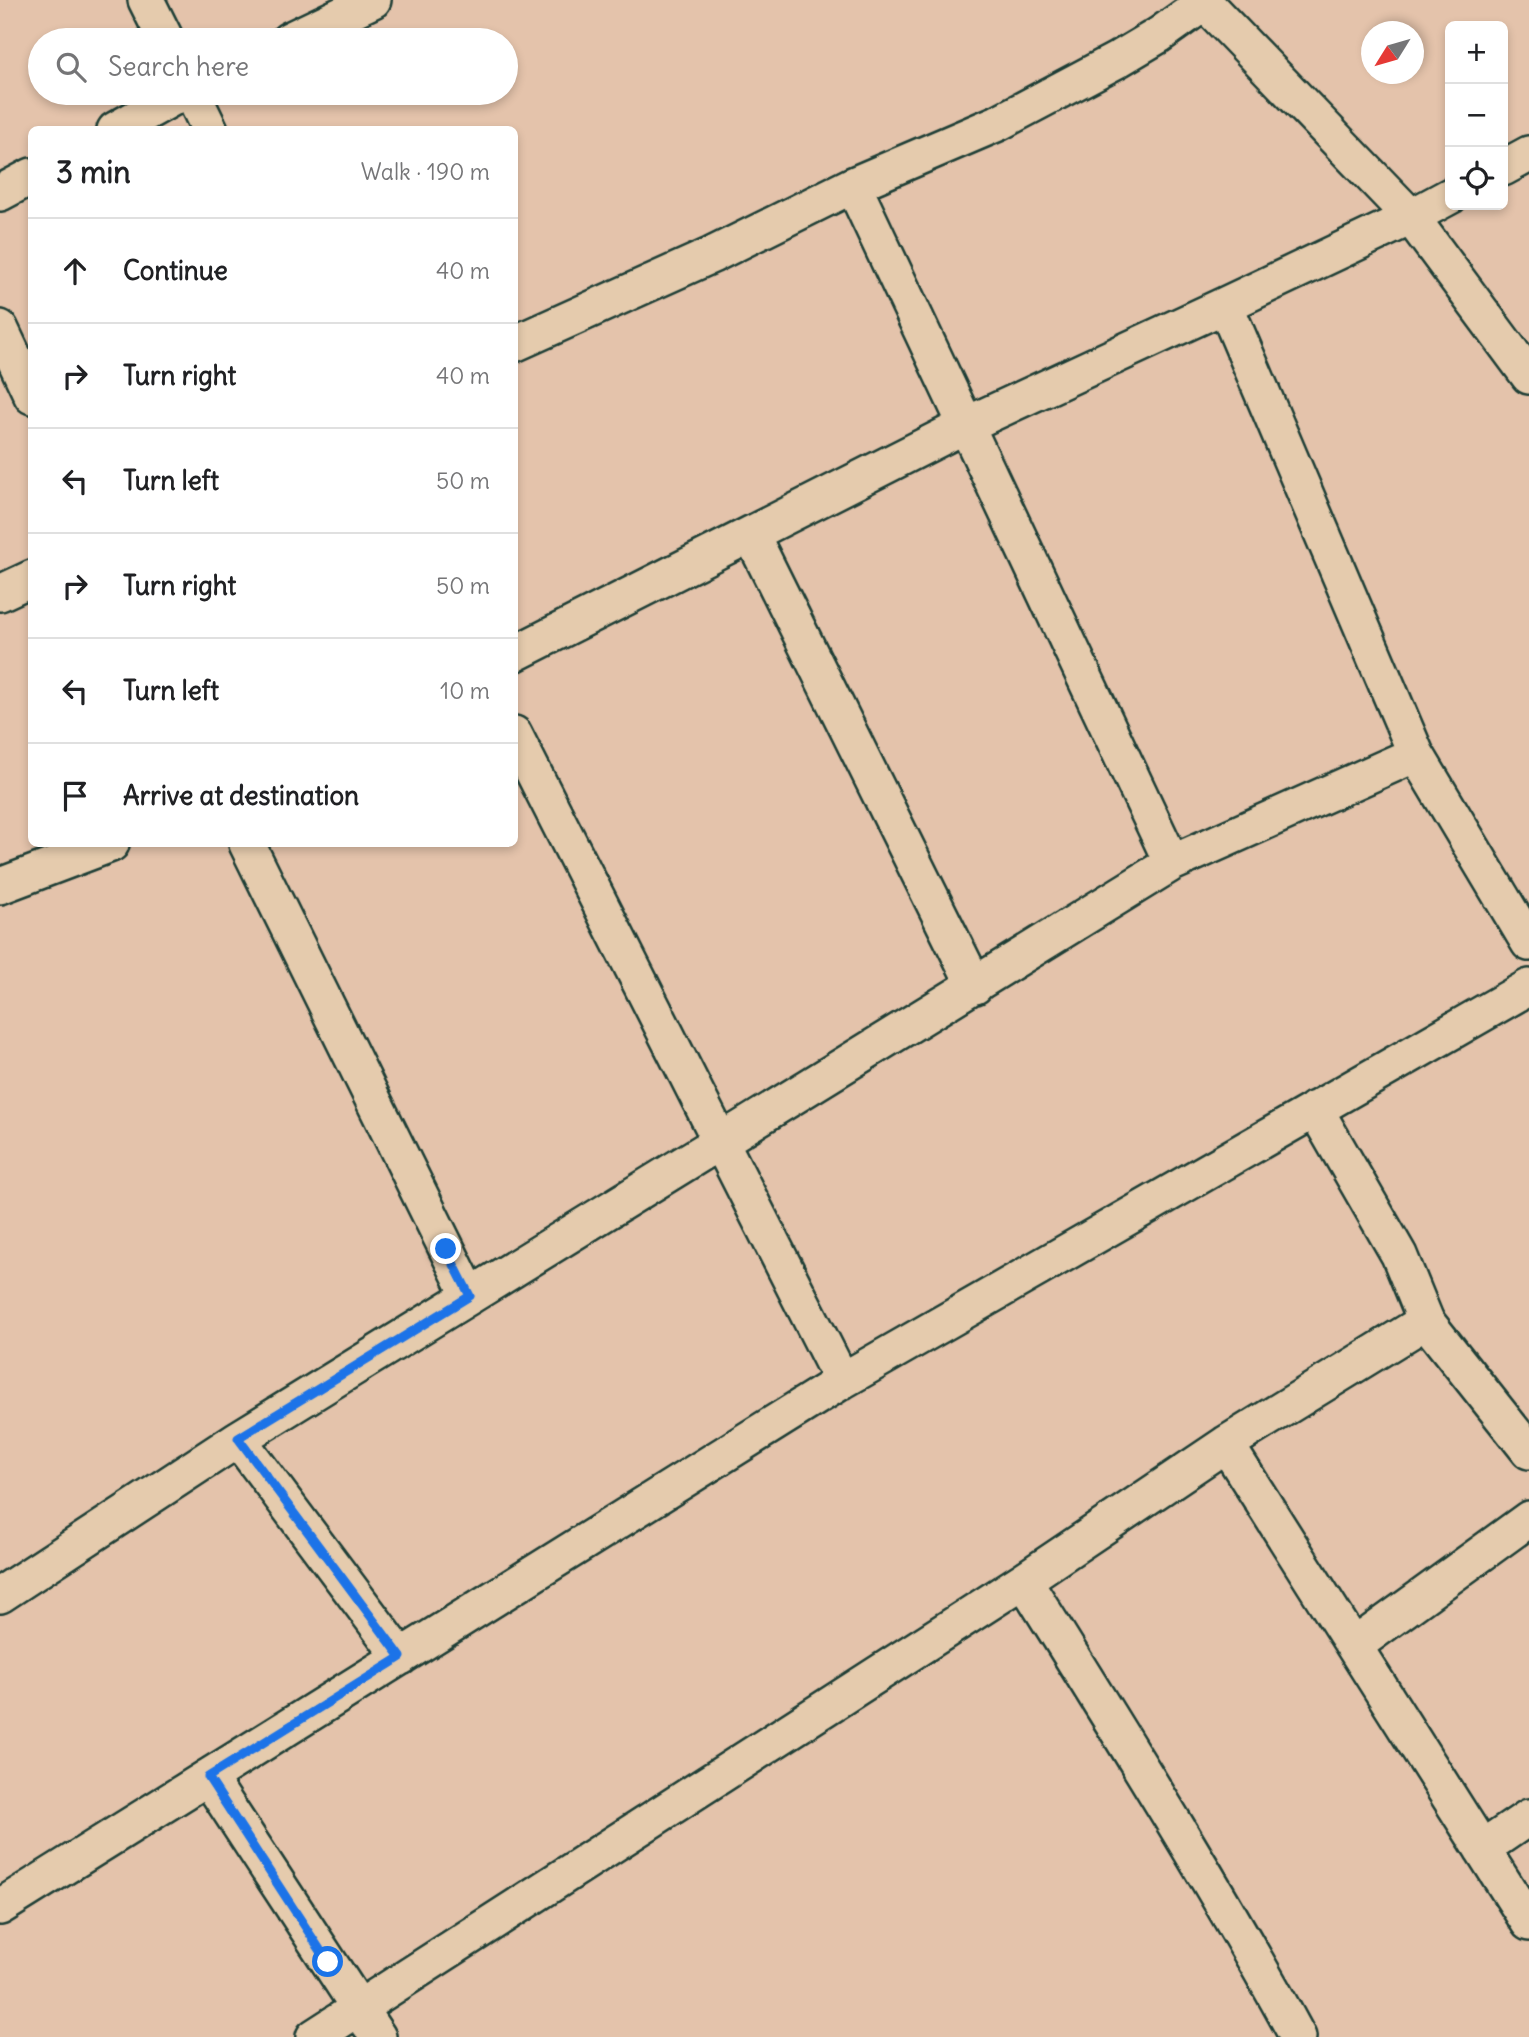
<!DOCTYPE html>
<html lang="en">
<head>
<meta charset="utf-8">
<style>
  body { margin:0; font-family:Delius,sans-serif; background:#f6f6f6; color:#202124 }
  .controls { position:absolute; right:21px; top:21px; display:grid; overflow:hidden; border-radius:10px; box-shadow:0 4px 10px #0003 }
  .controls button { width:63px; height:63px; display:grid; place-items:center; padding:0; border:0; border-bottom:2px solid #e0e0e0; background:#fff; color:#202124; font:35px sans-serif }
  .compass { position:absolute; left:1361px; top:21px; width:63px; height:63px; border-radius:50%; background:#fff; box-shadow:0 4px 10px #0003; rotate:233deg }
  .stop { position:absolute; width:21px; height:21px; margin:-16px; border:5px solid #1a73e8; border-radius:50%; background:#fff }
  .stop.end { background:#1a73e8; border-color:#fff; box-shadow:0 2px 7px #0008 }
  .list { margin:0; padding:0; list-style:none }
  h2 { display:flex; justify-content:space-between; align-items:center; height:91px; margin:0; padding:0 28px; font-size:30px }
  h2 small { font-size:23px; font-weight:400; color:#757577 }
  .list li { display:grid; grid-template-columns:46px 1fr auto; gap:21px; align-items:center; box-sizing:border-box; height:105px; padding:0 28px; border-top:2px solid #e0e0e0 }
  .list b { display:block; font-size:26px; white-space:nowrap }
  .list em { font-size:23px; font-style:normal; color:#757577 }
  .icon { flex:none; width:38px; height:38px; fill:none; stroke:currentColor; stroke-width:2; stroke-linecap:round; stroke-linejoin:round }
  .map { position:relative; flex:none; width:1529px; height:2037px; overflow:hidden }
  .search { position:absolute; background:#fff; box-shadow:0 4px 10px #0003; left:28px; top:28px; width:490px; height:77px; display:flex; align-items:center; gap:18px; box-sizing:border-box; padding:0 24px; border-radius:38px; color:#757577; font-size:26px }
  .panel { position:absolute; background:#fff; box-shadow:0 4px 10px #0003; left:28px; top:126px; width:490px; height:721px; border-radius:10px }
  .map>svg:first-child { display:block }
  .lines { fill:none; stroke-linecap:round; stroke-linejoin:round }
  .street-casing { stroke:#1f3d34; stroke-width:40 }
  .street { stroke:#e5cbad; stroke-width:35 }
  .route { stroke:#1a73e8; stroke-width:9 }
</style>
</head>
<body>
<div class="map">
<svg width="1529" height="2037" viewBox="0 0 1529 2037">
  <rect width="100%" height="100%" fill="#e4c3ab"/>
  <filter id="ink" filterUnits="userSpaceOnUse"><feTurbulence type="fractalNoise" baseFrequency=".0143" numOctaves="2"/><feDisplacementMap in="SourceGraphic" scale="14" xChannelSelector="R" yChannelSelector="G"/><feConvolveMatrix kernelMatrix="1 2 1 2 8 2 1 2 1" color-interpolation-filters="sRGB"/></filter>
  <g filter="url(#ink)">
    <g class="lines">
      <g class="street-casing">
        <path id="street" d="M146,0l20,40
          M1202,0l209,217 118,159
          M289,40l84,-40
          M192,93l18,37
          M115,130l66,-37
          M1503,168l26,-14
          M853,185l319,678
          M0,193l32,-17
          M1225,305l191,449 113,189
          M0,328l32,68
          M514,344l198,-89 141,-70 145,-62 119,-63 42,-25 45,-32
          M751,534l224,452
          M0,593l32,-15
          M514,654l452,-229 259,-120 186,-88 39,-21
          M514,734l328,647
          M247,844l223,452
          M0,886l111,-42
          M1315,1109l84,146 27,66 103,130
          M238,1439l163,218
          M1226,1444l303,479
          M1024,1580c94,151 189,301 274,457
          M0,1595l238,-156 934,-576 244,-109
          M1354,1646l175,-127
          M208,1777l170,260
          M1482,1849l47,-32
          M0,1907l842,-526 687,-394
          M314,2037l710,-457 202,-136 200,-123"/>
      </g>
      <use href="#street" class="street"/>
    </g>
  </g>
  <g class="lines" filter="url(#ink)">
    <path class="route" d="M328,1962l-120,-185 193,-120 -163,-219 232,-142 -24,-47"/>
  </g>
</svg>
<div class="controls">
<button>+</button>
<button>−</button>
<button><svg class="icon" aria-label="locate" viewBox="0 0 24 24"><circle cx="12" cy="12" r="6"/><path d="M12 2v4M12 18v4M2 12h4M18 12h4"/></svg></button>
</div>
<svg class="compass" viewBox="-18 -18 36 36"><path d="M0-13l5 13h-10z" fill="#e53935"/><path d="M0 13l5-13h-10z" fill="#757577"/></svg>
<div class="stop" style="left:328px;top:1962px"></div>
<div class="stop end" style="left:446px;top:1249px"></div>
<div class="search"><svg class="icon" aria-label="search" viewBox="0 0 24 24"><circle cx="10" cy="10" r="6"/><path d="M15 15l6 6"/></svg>Search here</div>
<section class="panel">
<h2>3 min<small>Walk · 190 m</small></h2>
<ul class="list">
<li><svg class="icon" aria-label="ahead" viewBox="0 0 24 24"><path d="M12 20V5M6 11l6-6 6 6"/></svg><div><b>Continue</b></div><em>40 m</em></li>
<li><svg class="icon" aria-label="right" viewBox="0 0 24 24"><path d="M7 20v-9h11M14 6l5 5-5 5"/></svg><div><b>Turn right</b></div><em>40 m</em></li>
<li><svg class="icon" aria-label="left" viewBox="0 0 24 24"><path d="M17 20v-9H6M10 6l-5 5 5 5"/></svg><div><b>Turn left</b></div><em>50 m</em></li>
<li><svg class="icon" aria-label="right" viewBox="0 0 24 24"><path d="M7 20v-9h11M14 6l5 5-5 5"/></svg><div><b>Turn right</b></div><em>50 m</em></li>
<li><svg class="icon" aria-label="left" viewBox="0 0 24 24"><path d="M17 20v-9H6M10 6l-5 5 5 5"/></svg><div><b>Turn left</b></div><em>10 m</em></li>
<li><svg class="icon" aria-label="arrive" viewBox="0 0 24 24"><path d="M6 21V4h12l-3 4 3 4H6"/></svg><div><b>Arrive at destination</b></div></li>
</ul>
</section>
</div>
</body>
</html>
